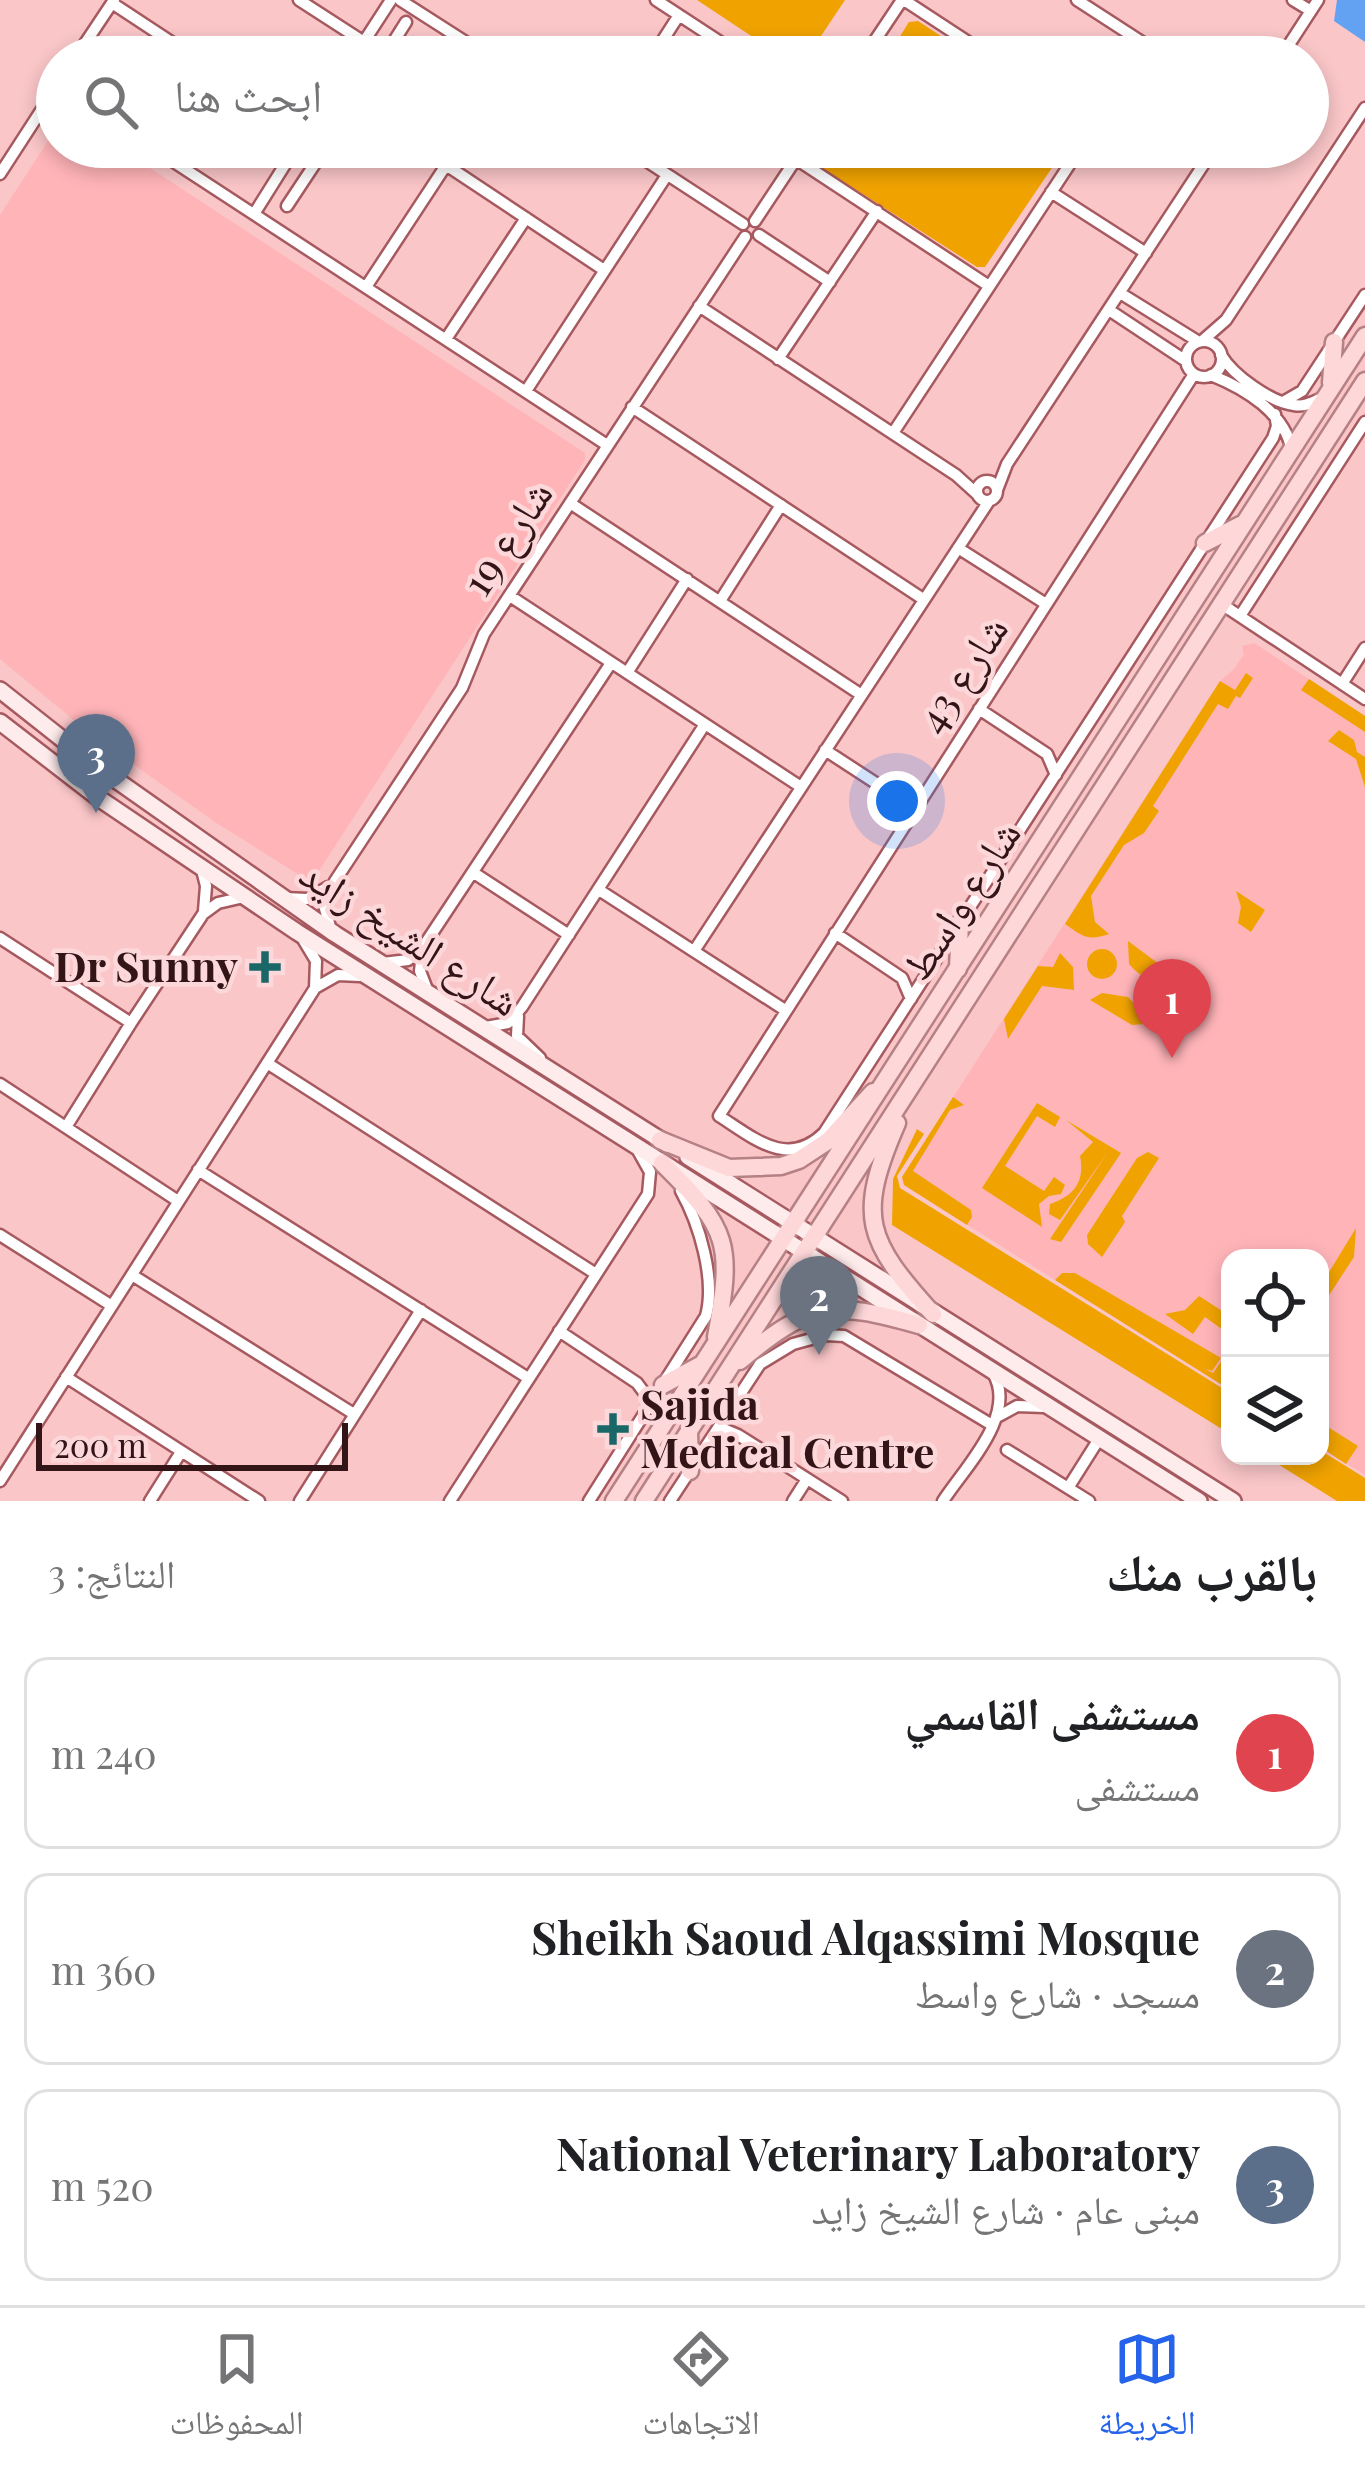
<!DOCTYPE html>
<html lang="ar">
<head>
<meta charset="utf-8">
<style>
  body { margin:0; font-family:"Playfair Display","Noto Naskh Arabic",serif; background:#f2f2f2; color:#202124; direction:rtl }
  .controls { position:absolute; right:36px; bottom:36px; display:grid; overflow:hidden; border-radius:24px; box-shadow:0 6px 18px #0003 }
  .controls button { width:108px; height:108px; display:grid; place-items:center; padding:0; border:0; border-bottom:3px solid #e0e0e0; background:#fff; color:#202124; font:60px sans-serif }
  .scale { position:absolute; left:36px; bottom:30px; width:312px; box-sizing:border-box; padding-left:12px; border:6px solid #331417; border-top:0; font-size:33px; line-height:42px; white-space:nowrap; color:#331417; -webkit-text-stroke:9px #fcd8da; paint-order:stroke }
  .you { position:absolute; left:897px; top:801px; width:42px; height:42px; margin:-30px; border:9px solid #fff; border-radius:50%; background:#1a73e8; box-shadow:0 0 0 18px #1a73e833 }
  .badge { display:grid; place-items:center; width:78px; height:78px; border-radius:50%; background:#2563eb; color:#fff; font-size:39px; font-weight:700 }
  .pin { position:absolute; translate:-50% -99px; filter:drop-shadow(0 3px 6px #0008) }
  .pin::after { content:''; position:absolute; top:63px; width:42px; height:36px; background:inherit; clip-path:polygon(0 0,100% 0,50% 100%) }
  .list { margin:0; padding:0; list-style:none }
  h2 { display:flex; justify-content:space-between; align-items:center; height:156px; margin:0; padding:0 48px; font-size:51px }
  h2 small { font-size:39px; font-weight:400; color:#757577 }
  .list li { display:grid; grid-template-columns:78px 1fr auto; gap:36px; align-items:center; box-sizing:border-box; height:192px; margin:0 24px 24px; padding:0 24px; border:3px solid #e0e0e0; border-radius:24px }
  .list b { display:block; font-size:45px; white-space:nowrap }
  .list p { margin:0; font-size:39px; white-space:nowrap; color:#757577 }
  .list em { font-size:39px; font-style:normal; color:#757577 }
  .icon { flex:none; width:66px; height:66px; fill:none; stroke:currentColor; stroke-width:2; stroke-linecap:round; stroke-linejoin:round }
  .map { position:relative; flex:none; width:1365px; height:1501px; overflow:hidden; direction:ltr }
  .search { position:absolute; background:#fff; box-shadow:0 6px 18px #0003; left:36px; right:36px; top:36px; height:132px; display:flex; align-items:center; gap:30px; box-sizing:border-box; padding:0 42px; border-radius:66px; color:#757577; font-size:45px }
  .sheet { height:804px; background:#fff }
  nav { display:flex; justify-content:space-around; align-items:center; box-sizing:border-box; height:168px; border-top:3px solid #e0e0e0; background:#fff; font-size:33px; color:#757577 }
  nav a { display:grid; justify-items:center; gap:6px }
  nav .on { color:#2563eb }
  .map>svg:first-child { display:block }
  .built { fill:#ffb4b8 }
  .green { fill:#f0a300 }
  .water { fill:#63a2f2 }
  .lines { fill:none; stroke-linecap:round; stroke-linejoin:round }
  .street-casing { stroke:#a65a60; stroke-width:15 }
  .secondary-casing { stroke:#a65a60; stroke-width:20 }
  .primary-casing { stroke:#b68184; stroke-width:21 }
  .street { stroke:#fff; stroke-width:10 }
  .secondary { stroke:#feebec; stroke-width:15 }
  .primary { stroke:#fed7d9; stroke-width:16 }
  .poi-dot { fill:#196767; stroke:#fcd8da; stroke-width:4.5 }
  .labels { text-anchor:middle; stroke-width:9; stroke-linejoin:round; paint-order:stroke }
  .street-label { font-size:42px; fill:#331417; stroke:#fcd8da }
  .poi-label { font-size:42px; font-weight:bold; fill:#331417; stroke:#fcd8da; text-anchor:end }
</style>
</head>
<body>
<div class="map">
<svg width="1365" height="1501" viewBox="0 0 1365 1501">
  <rect width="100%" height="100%" fill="#fac6c8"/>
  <path class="built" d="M57,127v20h61l467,306v7l-270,417 -11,1 -89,-56 -122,-86 -93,-77v-444z
    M1254,643l111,73v759l-45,-28v-189h-90v132l-326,-205 -2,-8 318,-496 14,-12 10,-15 -2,-8z"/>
  <path class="green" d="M697,0h148l-38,57h-24z
    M918,21l55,36h-86l22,-35z
    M829,147h237l-81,120h-8l-155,-99 -1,-8z
    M1246,673l7,5 -13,20 -4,-2 -8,13 -10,-5 -65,102 6,5 -15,22 -20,12 -33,51 4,26 14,12c-22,8 -28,1 -44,-10l155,-243 15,9z
    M1309,679l56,37v16l-64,-42z
    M1339,730l15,10 3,12 8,5v30l-9,-28 -28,-18z
    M1236,891l29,19 -14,22 -13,-9 3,-16z
    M1128,941l43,32 7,-6 8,7c-21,17 -40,9 -57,-10z
    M1087 964a15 15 0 1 1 30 0a15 15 0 1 1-30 0Z
    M1060,953l13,14 1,23 -32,-4 -34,53 -4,-20 34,-53 15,1z
    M1102,993l26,4 13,14 4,13 -13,1 -42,-25z
    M1156 1012a17 17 0 1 1 34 0a17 17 0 1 1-34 0Z
    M953,1097l11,8 -14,5 -37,61 58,39 1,7 -5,8 -63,-40 -2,-8z
    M1037,1103l23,14 -5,10 -18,-11 -32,50 39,25 10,-14 11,8 -4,9 -12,2 -10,8 3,23 -60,-39z
    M1066,1120l55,33 -60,89 -11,-3 58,-87 -48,68 -11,-6 1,-10c24,-8 35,-22 30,-48l13,-14z
    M917,1129l7,5 -27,42 3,12 330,205v41l-338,-209 1,-46z
    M1148,1152l11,6 -37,58 3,6 -23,35 -14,-13 -1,-9 50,-77z
    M1356,1228l-2,29 -34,52v-22z
    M1062,1273h13l146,85 -9,13 -7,-2 8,4 9,-13 8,5v25l-175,-110z
    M1199,1296l31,20v19l-25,-18 -12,17 -28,-20 20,-4z
    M1320,1422l38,24 -12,18 -26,-17z
    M1320,1450l45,28v23h-28l-72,-45h55z"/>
  <path class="water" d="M1337,0h28v42l-31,-21z"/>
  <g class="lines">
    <g class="street-casing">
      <path id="street" d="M299,0l65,42
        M400,0l89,57
        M656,0l87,57
        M904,0l87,57
        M1077,0l88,57
        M1293,0l18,11
        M112,3l82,54
        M76,57l38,-57
        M354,57l37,-57
        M384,57l22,-35
        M652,57l27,-42
        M864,57l38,-57
        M1281,57l37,-57
        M151,147l456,298
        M625,147l118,77
        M796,159l193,127
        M446,165l158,105
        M0,174l57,-88
        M1051,192l95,61
        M287,206l39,-59
        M254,214l42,-67
        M755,221l49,-74
        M759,235l71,47
        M366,287l92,-140
        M1120,293l79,49
        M699,306l257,169 21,19
        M1109,310l77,51
        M446,339l80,-121
        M1202,341l24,-21 139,-212
        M1186 359a18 18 0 1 1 36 0a18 18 0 1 1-36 0Z
        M1221,355c12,20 49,47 73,50 11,2 19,-3 28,-7
        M778,359l99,-148
        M1194,374l-475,742c35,22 68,53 105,17l449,-695 4,-12 -2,-12
        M1211,375c35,14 74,38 81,76
        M526,391l141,-216
        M1283,402l19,-11 63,-96
        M632,407l291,192
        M893,433l188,-286
        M977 491a10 10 0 1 1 20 0a10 10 0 1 1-20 0Z
        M997,490l10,-26 208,-317
        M570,503l290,191
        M958,548l88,56
        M510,596l291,191
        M720,601l61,-96
        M1220,603l145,96
        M1240,616l125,-194
        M627,673l60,-94
        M1342,684l23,-36
        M979,709l68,45 9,21
        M825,750l89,58
        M202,870l4,16 -2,25
        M474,873l95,62
        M599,890l186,120
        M284,898l23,1 21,-12
        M330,927l-6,-22 11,-24 127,-193 22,-54 261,-397
        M835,933l67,45 9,21
        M0,938l131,85 -65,104
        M304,941l12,20 -1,27
        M694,951l295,-450
        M422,953l-2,18 8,21
        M383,963l25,-3 15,-13 188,-284
        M518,1016l-1,20 23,22
        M131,1023l72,-109 15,-11 26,-6
        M486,1027l22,-4 14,-16 183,-283
        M267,1063l329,211
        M0,1084l178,117
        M198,1170l330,208
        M0,1235l112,71
        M132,1275l222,139
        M559,1331l78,52 9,12 2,14
        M66,1377l193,124
        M999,1416l18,-10 27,1
        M719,1427l19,8 104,66
        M1007,1450l82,51
        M0,1481l315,-493 23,-13 22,1
        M1068,1488l31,-49
        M150,1501l31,-49
        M300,1501l121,-191
        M450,1501l198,-307 2,-22 -14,-25
        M589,1501l117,-185c10,-37 -7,-93 -25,-125
        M670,1501l90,-137 33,-20 33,-9 18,1 148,89
        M793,1501l14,-22
        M943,1501c22,-34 75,-86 50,-128"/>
    </g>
    <g class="secondary-casing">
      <path id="secondary" d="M0,690l95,75 240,169 332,210
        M0,722l100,77 197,133 902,569
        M688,1157l545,344"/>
    </g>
    <g class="primary-casing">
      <path id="primary" d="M1331,383l3,-41
        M1205,543l35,-18
        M958,969l2,-46
        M897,1123c-41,94 -31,117 36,191
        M660,1140l69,28 52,-2 18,-6 29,-19 45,-49
        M662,1163c68,67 71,81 54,174
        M740,1361c70,-59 92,-61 179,-36
        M663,1385l39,-21
        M689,1430l1,41
        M614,1501l751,-1165
        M644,1501l721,-1120"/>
    </g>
    <use href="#street" class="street"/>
    <use href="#secondary" class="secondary"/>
    <use href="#primary" class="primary"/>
  </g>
  <g class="poi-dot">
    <path d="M259 949h12v12h12v12h-12v12h-12v-12h-12v-12h12z"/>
    <path d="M607 1411h12v12h12v12h-12v12h-12v-12h-12v-12h12z"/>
  </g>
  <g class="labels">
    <g class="street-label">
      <text transform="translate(507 538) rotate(-57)" y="15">شارع 19</text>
      <text transform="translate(962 674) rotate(-57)" y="15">شارع 43</text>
      <text transform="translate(961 900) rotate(-57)" y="15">شارع واسط</text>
      <text transform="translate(410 937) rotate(33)" y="15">شارع الشيخ زايد</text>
    </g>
    <g class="poi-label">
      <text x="238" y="982">Dr Sunny</text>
      <text x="640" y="1420" text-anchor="start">Sajida<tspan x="640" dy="48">Medical Centre</tspan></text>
    </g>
  </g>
</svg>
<div class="controls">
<button><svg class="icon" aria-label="locate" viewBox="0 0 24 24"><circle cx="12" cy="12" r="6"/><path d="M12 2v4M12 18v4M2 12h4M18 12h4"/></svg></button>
<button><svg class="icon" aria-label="layers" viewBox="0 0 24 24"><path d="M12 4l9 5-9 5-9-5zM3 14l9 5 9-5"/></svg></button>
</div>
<div class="scale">200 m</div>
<div class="you"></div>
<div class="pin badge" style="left:1172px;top:1058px;background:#e0444e">1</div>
<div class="pin badge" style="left:819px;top:1355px;background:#6b7280">2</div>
<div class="pin badge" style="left:96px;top:813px;background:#5c6f8a">3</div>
<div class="search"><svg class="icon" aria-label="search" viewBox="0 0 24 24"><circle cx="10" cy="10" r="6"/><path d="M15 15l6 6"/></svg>ابحث هنا</div>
</div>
<section class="sheet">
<h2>بالقرب منك<small>النتائج: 3</small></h2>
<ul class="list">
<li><span class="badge" style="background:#e0444e">1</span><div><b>مستشفى القاسمي</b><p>مستشفى</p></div><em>240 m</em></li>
<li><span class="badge" style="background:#6b7280">2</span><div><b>Sheikh Saoud Alqassimi Mosque</b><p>مسجد · شارع واسط</p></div><em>360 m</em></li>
<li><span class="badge" style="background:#5c6f8a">3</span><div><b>National Veterinary Laboratory</b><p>مبنى عام · شارع الشيخ زايد</p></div><em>520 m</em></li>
</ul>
</section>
<nav>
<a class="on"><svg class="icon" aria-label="map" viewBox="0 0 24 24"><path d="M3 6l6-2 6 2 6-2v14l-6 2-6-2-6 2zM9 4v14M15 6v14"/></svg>الخريطة</a>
<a><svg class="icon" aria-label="directions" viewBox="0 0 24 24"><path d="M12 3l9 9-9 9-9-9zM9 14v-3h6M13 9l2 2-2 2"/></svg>الاتجاهات</a>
<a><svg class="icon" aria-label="saved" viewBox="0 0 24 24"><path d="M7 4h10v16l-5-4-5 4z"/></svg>المحفوظات</a>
</nav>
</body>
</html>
